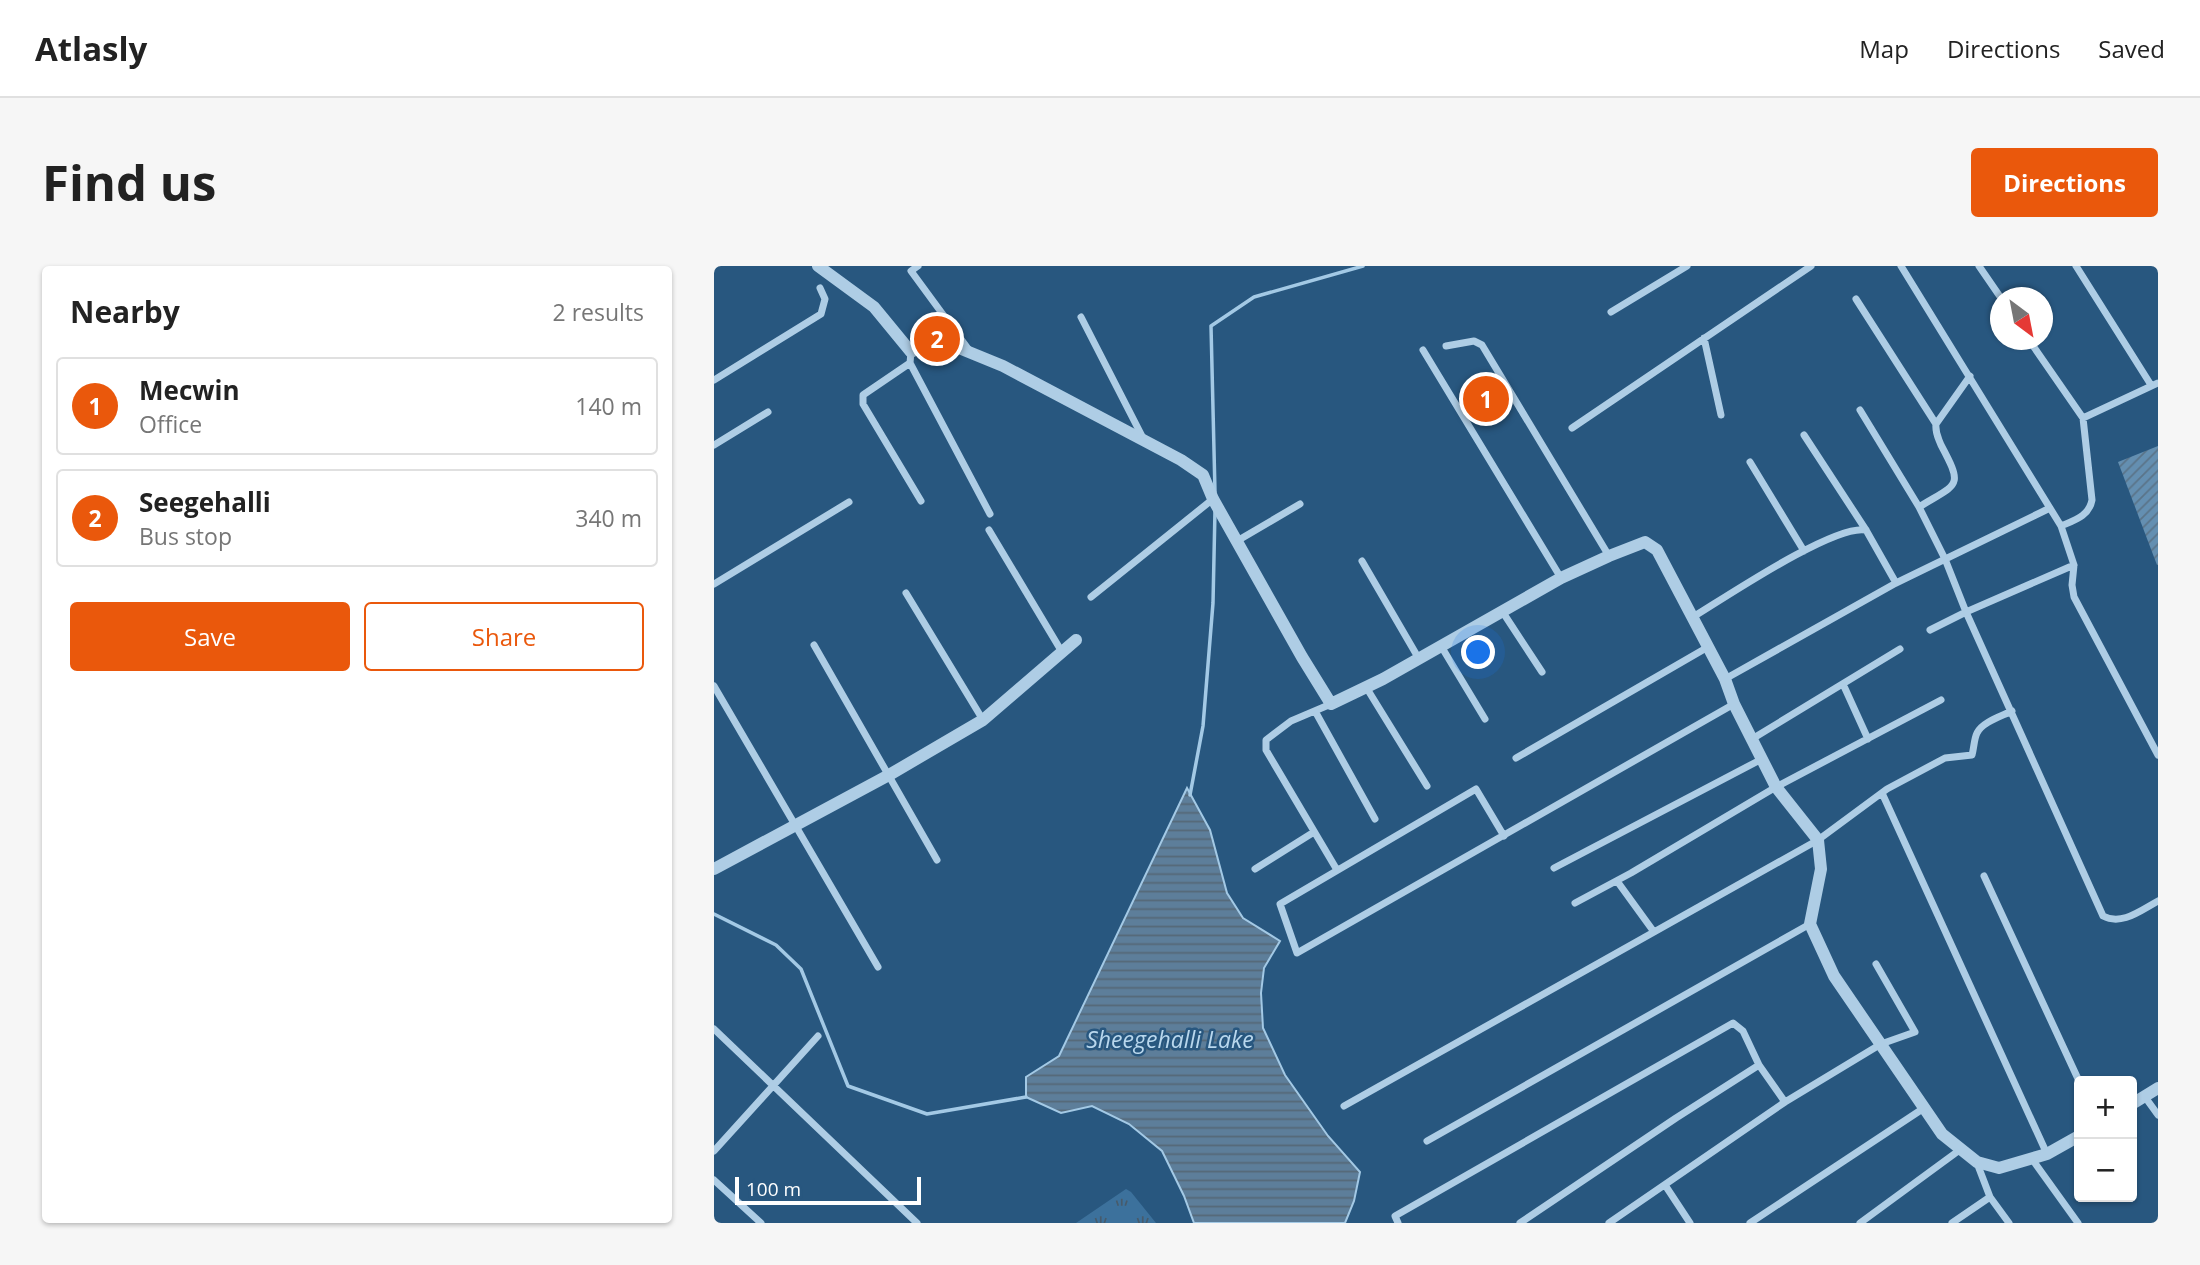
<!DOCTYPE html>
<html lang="en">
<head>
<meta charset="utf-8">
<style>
  body { margin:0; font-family:"Open Sans",sans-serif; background:#f6f6f6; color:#222 }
  .controls { position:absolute; right:21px; bottom:21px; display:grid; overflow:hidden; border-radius:7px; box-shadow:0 2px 5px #0004 }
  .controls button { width:63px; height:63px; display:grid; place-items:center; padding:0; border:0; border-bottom:2px solid #e0e0e0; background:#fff; color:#222; font:35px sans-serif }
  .compass { position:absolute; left:1276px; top:21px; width:63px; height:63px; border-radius:50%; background:#fff; box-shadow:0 2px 5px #0004; rotate:148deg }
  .scale { position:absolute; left:21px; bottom:18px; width:186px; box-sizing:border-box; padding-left:7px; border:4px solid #fff; border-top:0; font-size:19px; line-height:24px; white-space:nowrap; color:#fff; -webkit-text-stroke:5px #28577f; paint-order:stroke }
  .you { position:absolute; left:765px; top:387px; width:24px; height:24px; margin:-18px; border:5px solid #fff; border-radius:50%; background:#1a73e8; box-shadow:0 0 0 10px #1a73e833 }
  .badge { display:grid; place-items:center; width:46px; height:46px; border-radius:50%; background:#ea580c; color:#fff; font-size:23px; font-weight:700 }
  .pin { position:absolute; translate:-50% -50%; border:4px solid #fff; box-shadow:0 2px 7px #0006 }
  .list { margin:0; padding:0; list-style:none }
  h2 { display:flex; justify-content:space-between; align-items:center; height:91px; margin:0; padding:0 28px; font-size:30px }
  h2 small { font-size:23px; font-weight:400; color:#767676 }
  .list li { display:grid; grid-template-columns:46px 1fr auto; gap:21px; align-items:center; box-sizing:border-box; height:98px; margin:0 14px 14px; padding:0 14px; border:2px solid #e0e0e0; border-radius:7px }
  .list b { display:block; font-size:26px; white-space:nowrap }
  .list p { margin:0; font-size:23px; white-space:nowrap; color:#767676 }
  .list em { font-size:23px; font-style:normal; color:#767676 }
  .actions { display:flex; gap:14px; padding:21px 28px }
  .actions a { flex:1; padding:16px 0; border:2px solid #ea580c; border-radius:7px; text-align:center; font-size:24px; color:#ea580c }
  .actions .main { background:#ea580c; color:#fff }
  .map { position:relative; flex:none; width:1444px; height:957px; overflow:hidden; border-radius:7px }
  header { display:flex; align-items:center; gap:42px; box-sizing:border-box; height:98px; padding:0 35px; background:#fff; border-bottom:2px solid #e0e0e0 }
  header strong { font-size:33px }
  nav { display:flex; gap:38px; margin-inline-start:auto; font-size:24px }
  .intro { display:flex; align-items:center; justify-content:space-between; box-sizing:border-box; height:168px; padding:0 42px }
  h1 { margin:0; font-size:49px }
  .button { padding:18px 32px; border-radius:7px; background:#ea580c; color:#fff; font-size:24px; font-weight:700 }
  main { display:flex; gap:42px; padding:0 42px }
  aside { flex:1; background:#fff; border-radius:7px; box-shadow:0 2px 5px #0004 }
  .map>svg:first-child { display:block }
  .grass { fill:url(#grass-tufts) }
  .water { fill:url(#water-rules); stroke:#a3c9e5; stroke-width:2 }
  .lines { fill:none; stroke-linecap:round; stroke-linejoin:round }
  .stream { stroke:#a3c9e5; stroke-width:3.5 }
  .building { fill:url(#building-hatch) }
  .minor { stroke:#aecde5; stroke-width:7 }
  .tertiary { stroke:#aecde5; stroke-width:12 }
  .labels { text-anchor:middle; stroke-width:5; stroke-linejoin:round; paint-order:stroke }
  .water-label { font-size:23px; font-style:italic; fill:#b9d7ed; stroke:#28577f }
</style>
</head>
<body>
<header>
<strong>Atlasly</strong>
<nav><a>Map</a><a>Directions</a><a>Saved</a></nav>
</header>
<div class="intro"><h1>Find us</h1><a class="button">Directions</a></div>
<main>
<aside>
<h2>Nearby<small>2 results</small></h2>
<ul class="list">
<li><span class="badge">1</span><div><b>Mecwin</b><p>Office</p></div><em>140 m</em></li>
<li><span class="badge">2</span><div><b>Seegehalli</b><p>Bus stop</p></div><em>340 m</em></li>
</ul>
<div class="actions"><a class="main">Save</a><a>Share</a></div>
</aside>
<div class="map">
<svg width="1444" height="957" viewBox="0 0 1444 957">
  <defs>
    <pattern id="grass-tufts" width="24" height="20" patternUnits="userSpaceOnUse" patternTransform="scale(1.75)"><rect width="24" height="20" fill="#3c719c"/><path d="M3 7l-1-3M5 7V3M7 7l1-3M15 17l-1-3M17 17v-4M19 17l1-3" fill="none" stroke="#465b6c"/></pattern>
    <pattern id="water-rules" width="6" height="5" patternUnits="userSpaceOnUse" patternTransform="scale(1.75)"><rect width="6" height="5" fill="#5d7e9a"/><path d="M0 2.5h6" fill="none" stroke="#556877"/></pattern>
    <pattern id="building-hatch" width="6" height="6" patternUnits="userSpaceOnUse" patternTransform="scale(1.75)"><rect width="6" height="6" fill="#648fb1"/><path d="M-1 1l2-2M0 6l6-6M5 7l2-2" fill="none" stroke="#5a7489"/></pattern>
  </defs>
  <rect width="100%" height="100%" fill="#28577f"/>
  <path class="grass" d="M412,923l5,3 25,31h-80z"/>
  <path class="water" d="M473,522l23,42 17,63 16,25 37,23 -16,27 -3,25 2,35 22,47 43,61 32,36 -6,29 -9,22h-151l-10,-27 -22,-45 -33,-27 -37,-18 -31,7 -35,-16v-20l33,-21z"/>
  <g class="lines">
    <path class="stream" d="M501,226l-4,-166 43,-29 109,-31
      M476,529l13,-69 10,-123 2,-93
      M0,648l62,31 25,24 47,117 79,28 99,-17"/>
  </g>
  <path class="building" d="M1444,180v119h-1l-39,-103z"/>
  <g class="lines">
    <path class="minor" d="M204,0l-7,5 58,79
      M1187,0l160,260
      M1265,0l22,32
      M1362,0l75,119
      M1142,33l80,125
      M897,46l76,-46
      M367,51l62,121
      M990,72l17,77
      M1315,74l54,78 75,-35
      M732,80l28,-5 8,4 127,211
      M709,84l138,228
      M197,86l-1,11 80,151
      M196,97l-47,32v9l58,97
      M0,114l107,-66 4,-15 -5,-11
      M1146,144l59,97 26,52 21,53 137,304c19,10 38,-6 55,-15
      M1369,152l9,82c-3,16 -17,20 -31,26l13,39 -2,20 2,12 84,158
      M858,162l239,-162
      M0,179l54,-33
      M1036,196l54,89
      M1205,241c39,-24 45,-19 22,-62 -3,-8 -6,-12 -5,-21l34,-48
      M275,264l73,122
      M523,275l63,-37
      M648,295l57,98
      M1182,317l154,-75
      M0,318l135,-82
      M192,327l77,127
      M377,331l122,-98
      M788,345l40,61
      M979,351c33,-20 141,-93 173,-87
      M1216,364l36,-18 108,-47
      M100,379l123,215
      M727,380l44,73
      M1011,413l171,-96 -30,-53 -62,-95
      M1129,418l25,55
      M0,420l164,281
      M652,421l61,99
      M617,438l-40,17 -25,19v10l71,120
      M601,445l60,108
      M1038,473l148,-90
      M802,492l192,-111
      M1168,527l165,361
      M790,570l-28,-47 -196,115 17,49 437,-249
      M840,602l208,-109
      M541,603l59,-37
      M1270,610l95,205
      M903,615l37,51
      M861,637l56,-30 145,-86 165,-87
      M0,763l203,194
      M1431,831l13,18
      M630,840l474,-266 69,-51 58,-31 27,-3c2,-7 2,-16 5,-22 5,-11 25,-17 35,-22
      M713,875l383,-217
      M0,885l104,-115
      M1318,893l46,64
      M1263,897l13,34 19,26
      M0,914l47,43
      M951,919l25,38
      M684,957l-3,-7 338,-193 10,8 16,34 26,37
      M806,957l156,-105 83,-53
      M895,957l176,-121 96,-58 34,-12 -39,-68
      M1036,957l174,-115
      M1146,957l101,-74
      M1238,957l38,-26"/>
    <path class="tertiary" d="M104,0l56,41 37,45 26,-13 66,27 178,94 22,15 10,24 89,158 29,47 52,-25 178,-101 48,-22 36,-14 12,8 68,129 9,25 42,83 42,53 3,29 -11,55 24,52 108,158 35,28 22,6 48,-14 32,-18
      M0,603l175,-94 94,-55 93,-80
      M1418,838l26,-16"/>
  </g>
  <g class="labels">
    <g class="water-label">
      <text x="456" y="782">Sheegehalli Lake</text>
    </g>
  </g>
</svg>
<div class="controls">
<button>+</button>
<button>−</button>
</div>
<svg class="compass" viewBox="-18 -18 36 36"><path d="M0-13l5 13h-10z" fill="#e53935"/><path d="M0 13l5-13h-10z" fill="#767676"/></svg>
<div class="scale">100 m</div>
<div class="you"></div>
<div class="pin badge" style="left:772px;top:133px">1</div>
<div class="pin badge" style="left:223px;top:73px">2</div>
</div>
</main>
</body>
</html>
